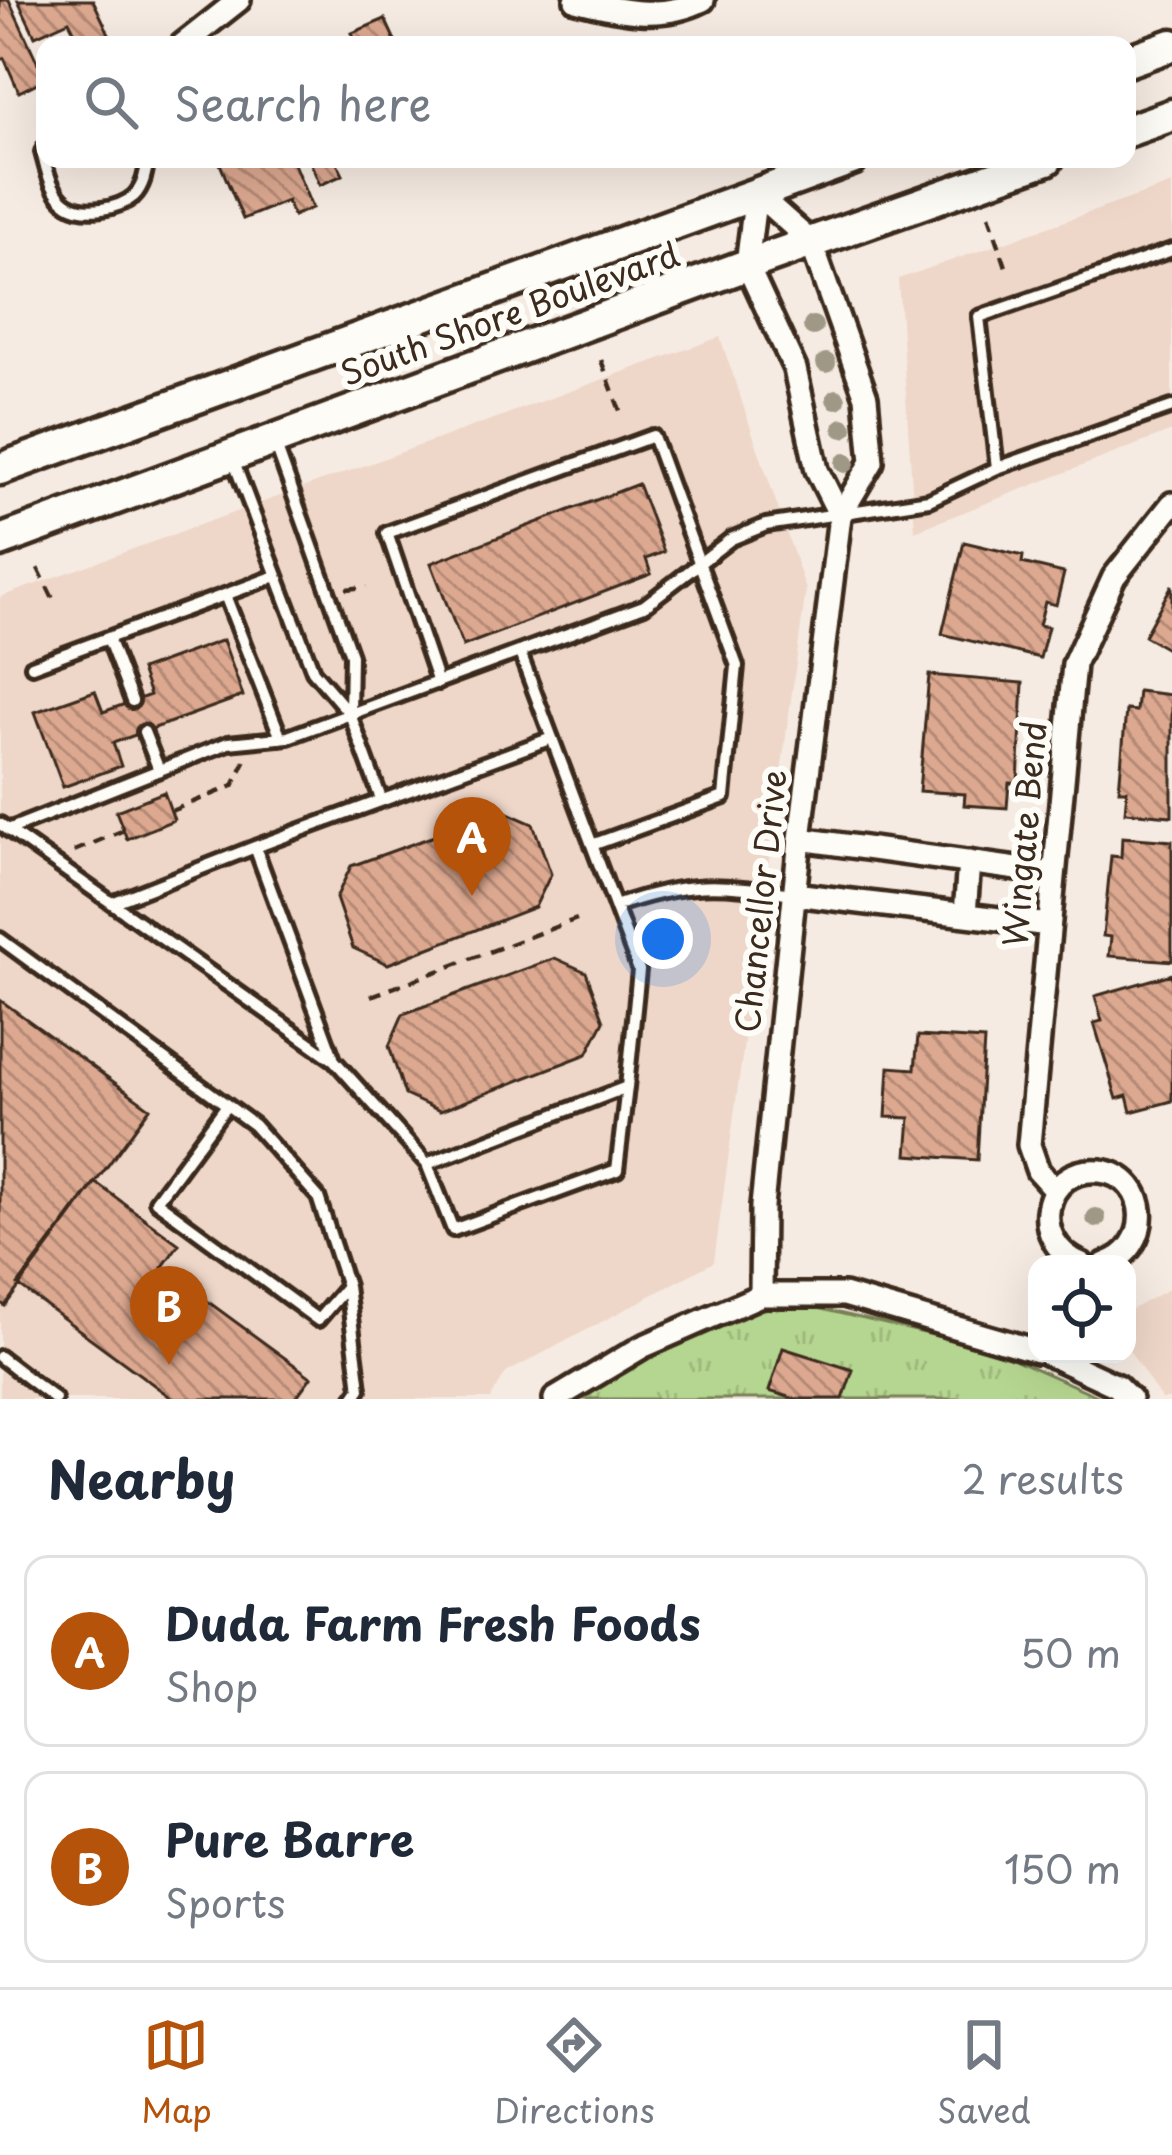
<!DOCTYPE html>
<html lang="en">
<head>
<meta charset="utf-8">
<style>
  body { margin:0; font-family:"Playpen Sans",sans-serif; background:#f6f6f7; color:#1f2937 }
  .controls { position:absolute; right:36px; bottom:36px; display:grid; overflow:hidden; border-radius:24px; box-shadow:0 12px 48px #0002 }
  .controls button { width:108px; height:108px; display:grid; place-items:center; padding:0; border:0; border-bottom:3px solid #e0e1e3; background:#fff; color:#1f2937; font:60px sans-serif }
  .you { position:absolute; left:663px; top:939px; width:42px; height:42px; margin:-30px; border:9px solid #fff; border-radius:50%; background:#1a73e8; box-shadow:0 0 0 18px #1a73e833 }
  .badge { display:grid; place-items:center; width:78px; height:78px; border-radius:50%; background:#b45309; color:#fff; font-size:39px; font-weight:700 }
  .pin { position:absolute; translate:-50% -99px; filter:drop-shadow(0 3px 6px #0008) }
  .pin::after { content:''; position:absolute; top:63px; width:42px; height:36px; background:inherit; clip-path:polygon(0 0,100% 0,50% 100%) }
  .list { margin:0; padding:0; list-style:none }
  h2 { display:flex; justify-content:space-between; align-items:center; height:156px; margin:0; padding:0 48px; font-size:51px }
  h2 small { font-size:39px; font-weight:400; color:#747a83 }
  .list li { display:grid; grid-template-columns:78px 1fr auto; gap:36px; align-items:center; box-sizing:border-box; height:192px; margin:0 24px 24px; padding:0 24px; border:3px solid #e0e1e3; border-radius:24px }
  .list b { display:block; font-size:45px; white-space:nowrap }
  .list p { margin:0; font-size:39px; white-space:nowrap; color:#747a83 }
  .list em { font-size:39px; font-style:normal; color:#747a83 }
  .icon { flex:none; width:66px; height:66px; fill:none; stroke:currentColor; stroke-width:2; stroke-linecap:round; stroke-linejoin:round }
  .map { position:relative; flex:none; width:1172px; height:1399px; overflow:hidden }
  .search { position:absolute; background:#fff; box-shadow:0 12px 48px #0002; left:36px; right:36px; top:36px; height:132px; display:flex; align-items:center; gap:30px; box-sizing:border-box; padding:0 42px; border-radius:24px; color:#747a83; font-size:45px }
  .sheet { height:588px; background:#fff }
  nav { display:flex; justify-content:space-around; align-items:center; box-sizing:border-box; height:168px; border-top:3px solid #e0e1e3; background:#fff; font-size:33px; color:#747a83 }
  nav a { display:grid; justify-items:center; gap:6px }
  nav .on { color:#b45309 }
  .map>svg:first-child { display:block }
  .built { fill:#eed7c9 }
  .park { fill:url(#park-tufts); stroke:#788057; stroke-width:3 }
  .building { fill:url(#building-back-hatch); stroke:#3b2a1e; stroke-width:3 }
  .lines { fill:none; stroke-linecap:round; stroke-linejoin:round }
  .lane-casing { stroke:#3b2a1e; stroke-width:20 }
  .street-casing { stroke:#3b2a1e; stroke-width:30 }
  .secondary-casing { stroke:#3b2a1e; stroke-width:39 }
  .path { stroke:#3b2a1e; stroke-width:4.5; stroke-dasharray:12 9; stroke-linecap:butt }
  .lane { stroke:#fdfcf7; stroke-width:10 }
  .street { stroke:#fdfcf7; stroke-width:21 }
  .secondary { stroke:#fdfcf7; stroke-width:30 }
  .tree { fill:#a09886 }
  .labels { text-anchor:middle; stroke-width:12; stroke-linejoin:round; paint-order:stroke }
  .street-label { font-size:33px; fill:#3b2a1e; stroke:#fdfcf7 }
</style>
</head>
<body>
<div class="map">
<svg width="1172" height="1399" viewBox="0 0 1172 1399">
  <defs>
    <pattern id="park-tufts" width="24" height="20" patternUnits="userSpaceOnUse" patternTransform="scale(3)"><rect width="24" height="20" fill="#b5d690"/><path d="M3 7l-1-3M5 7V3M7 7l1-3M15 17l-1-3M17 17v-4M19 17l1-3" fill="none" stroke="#9db87c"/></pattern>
    <pattern id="building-back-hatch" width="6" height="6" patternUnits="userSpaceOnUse" patternTransform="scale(3)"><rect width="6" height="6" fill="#dca890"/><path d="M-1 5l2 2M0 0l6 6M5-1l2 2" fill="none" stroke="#b48975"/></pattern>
  </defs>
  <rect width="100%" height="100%" fill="#f6ebe2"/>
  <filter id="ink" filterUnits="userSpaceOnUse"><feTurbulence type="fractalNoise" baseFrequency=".00833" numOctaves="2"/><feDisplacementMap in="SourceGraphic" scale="24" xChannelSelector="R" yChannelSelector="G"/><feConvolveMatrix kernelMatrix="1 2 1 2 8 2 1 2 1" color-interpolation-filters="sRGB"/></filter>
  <g filter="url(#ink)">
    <path class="built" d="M1172,184v247l-257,100 -17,-252z
      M720,337l86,253 -92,672 -208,111 -16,26h-490v-802z
      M1172,1287v112h-11l-34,-52v-35z"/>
    <path class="park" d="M761,1295l228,53 115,51h-550z"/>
    <path class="building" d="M0,0h9l36,79 -26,13 -15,-34 -4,2z
      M18,0h75l18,38 -15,7h-15l-12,-24 -34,15z
      M385,19l12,26h-40l-5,-12z
      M218,159h74l20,49 -19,8 -6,-15 -44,18z
      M309,159h26l8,16 -23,10z
      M638,484l26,68 -18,7 5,15 -188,72 -32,-83z
      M964,542l59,14 -1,7 42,10 -8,32 -11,-3 -6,23 9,2 -8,31 -98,-24z
      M1172,585v67l-28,-16z
      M223,640l20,56 -130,47 8,23 -58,21 -28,-75 60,-21 8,21 47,-17 -9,-25z
      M929,675l94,8 -5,100h-9l-2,25 -43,-3 1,-11 -46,-3z
      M1138,691l34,4v121l-47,-4 2,-22h-8l7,-80 10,1z
      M164,792l10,28 -47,19 -11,-28z
      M503,811l30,13 18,50 -16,33 -147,57 -35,-16 -17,-50 15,-32z
      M1122,837l50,4v120l-63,-5 2,-19 -8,-1 8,-80 10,1z
      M555,958l31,14 18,49 -17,33 -147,57 -35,-16 -16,-49 14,-32z
      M1172,974v127l-41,11 -4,-16 -10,3 -23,-76 8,-2 -7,-25z
      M0,1000l150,108 -145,198 -5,-4z
      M918,1036l66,4 -7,120 -70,-5 3,-37 -24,-1 3,-50 26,2z
      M95,1182l84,62 -17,24 149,109 -16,22h-122l-155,-114z
      M783,1348l70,22 -10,29h-48l-26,-8z"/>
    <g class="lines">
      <g class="lane-casing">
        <path id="lane" d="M45,147l-3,5c5,18 9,41 26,52 17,11 51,5 66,-8 9,-9 13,-25 13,-37
          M275,443l76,212 -1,59 31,85
          M232,457l81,214 37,43
          M997,468l-18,-151 193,-67
          M225,595l56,143
          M108,638l24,63
          M32,666l244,-90
          M438,683l-51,-150 266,-97 84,230 -13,131 -132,48
          M144,732l15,38
          M0,824l334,236 93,104 200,-77 12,-117 -119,-317
          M8,830l220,-87 60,-6 356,-131 87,-67 35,-14 163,-25 68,-32 175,-61
          M255,847l297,-109
          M112,903l143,-56 78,210
          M615,906c75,-26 102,-22 179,-12
          M0,939l227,166 27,20 64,72 29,89 -29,34 -162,-119 71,-96
          M427,1164l26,66 164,-60 10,-83
          M347,1286l13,103 -7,10
          M0,1357l55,42"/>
      </g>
      <g class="street-casing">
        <path id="street" d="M576,0c42,11 86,21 127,0
          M182,45l57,-45
          M756,193l55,49 55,155 6,65 -32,54 -40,323 -38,367 -1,89
          M756,193l-9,72 48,104 22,101 23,46
          M800,839l254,35
          M794,894l255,31
          M965,914l4,-52
          M1055,1190l-17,-19 -9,-26 45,-481 40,-87 58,-73
          M1082,1264c-55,-22 -40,-99 18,-93 53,6 53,79 5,93
          M1048,1354l69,32 13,13
          M555,1399l87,-52 119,-52h83l193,56"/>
      </g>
      <g class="secondary-casing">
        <path id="secondary" d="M1127,61l45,-16
          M1127,131l45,-16
          M0,469l852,-310
          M0,541l747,-276 300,-106"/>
      </g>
      <path class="path" d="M989,215l19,58
        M601,360l21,56
        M38,568l17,35
        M346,589l21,-2
        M171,811l62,-25 12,-25
        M74,851l50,-21
        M371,996l206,-77"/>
      <use href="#lane" class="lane"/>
      <use href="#street" class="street"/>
      <use href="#secondary" class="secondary"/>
    </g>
    <g class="tree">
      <circle cx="813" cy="326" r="10"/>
      <circle cx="826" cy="363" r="10"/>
      <circle cx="836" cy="399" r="10"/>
      <circle cx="843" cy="428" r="10"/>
      <circle cx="845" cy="463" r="10"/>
      <circle cx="1096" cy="1218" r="10"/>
    </g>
  </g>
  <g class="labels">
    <g class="street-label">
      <text transform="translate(510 314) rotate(-20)" y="12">South Shore Boulevard</text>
      <text transform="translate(1025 834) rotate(-85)" y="12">Wingate Bend</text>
      <text transform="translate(761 901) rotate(-84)" y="12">Chancellor Drive</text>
    </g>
  </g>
</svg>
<div class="controls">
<button><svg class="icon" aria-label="locate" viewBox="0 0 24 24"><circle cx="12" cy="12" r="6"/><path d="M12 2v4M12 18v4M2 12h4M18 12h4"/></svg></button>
</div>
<div class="you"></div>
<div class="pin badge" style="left:472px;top:896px">A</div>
<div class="pin badge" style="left:169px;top:1365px">B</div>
<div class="search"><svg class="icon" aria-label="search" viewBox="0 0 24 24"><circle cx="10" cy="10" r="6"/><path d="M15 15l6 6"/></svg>Search here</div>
</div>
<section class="sheet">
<h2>Nearby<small>2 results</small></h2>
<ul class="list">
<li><span class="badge">A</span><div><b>Duda Farm Fresh Foods</b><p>Shop</p></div><em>50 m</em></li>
<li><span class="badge">B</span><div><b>Pure Barre</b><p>Sports</p></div><em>150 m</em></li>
</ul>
</section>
<nav>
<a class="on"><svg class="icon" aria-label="map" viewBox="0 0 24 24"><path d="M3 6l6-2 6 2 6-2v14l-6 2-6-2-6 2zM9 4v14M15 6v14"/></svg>Map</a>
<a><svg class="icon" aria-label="directions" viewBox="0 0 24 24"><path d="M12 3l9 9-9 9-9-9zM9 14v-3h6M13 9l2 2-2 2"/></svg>Directions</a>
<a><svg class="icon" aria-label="saved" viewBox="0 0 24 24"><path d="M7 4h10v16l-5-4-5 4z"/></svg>Saved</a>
</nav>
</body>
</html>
